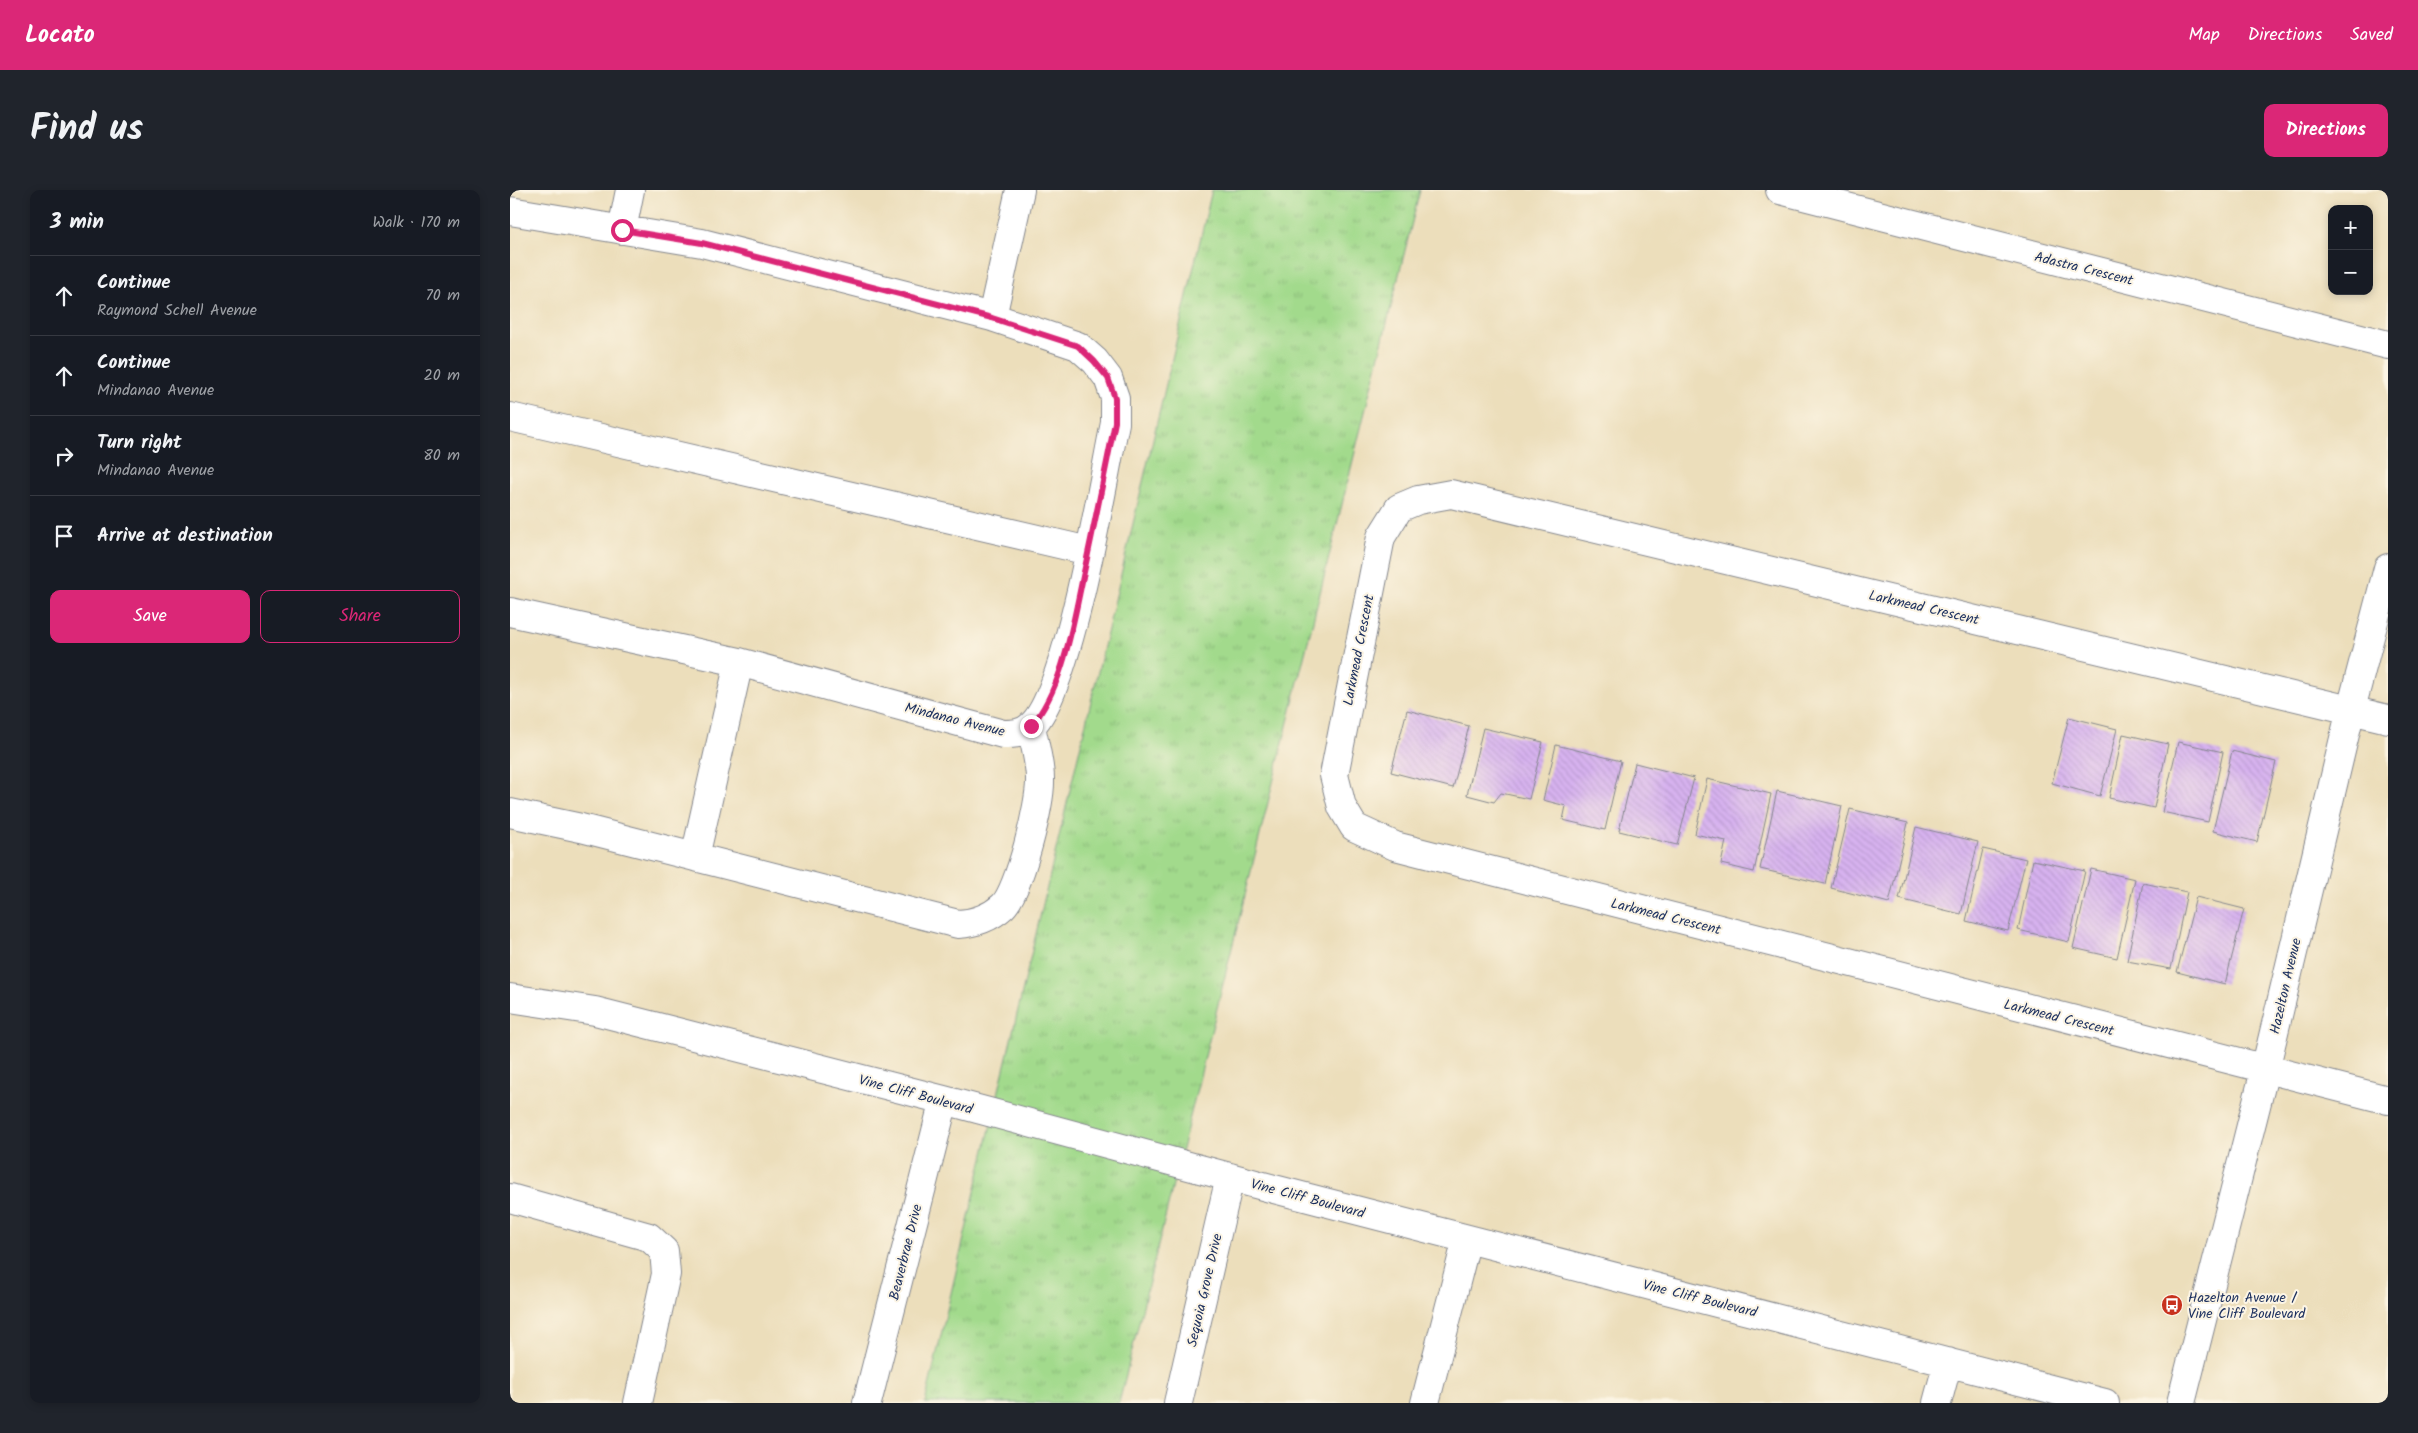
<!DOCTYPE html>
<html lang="en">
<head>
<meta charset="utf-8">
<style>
  body { margin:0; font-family:Kalam,sans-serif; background:#20242c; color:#f1f3f6 }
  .controls { position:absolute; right:15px; top:15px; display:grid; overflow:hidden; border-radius:10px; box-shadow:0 2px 8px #0003 }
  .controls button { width:45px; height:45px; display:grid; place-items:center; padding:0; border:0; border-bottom:1px solid #363941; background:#171b24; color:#f1f3f6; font:25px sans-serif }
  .stop { position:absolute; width:15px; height:15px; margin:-11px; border:4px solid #db2777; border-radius:50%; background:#fff }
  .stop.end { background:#db2777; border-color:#fff; box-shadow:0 1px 5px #0008 }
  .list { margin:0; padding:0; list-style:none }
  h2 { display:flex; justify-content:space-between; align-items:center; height:65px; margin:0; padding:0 20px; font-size:21px }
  h2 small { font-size:16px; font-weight:400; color:#9ea1a6 }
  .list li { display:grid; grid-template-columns:32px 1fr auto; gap:15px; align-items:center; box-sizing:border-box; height:80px; padding:0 20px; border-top:1px solid #363941 }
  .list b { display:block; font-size:19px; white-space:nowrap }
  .list p { margin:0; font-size:16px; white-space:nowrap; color:#9ea1a6 }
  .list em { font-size:16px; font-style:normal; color:#9ea1a6 }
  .actions { display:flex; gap:10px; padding:15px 20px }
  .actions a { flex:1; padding:11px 0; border:1px solid #db2777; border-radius:10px; text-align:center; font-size:18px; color:#db2777 }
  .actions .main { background:#db2777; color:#fff }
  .icon { flex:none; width:28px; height:28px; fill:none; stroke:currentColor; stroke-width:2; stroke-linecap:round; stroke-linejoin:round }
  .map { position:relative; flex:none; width:1878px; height:1213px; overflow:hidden; border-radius:10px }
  header { display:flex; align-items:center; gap:30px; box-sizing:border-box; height:70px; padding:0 25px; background:#db2777; color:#fff }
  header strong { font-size:24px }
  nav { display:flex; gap:28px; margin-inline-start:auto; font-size:18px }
  .intro { display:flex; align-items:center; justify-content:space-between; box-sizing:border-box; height:120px; padding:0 30px }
  h1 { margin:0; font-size:35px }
  .button { padding:12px 22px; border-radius:10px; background:#db2777; color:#fff; font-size:18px; font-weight:700 }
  main { display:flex; gap:30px; padding:0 30px }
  aside { flex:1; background:#171b24; border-radius:10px; box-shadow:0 2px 8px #0003 }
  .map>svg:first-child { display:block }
  .grass { fill:url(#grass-tufts); stroke:#5e8475 }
  .building { fill:url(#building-back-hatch) }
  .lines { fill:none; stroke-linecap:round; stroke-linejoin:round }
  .minor-casing { stroke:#84868c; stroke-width:30 }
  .minor { stroke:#fff; stroke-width:28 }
  .route { stroke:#db2777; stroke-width:6 }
  .labels { text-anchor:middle; stroke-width:4; stroke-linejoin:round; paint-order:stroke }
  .street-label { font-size:14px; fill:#1b2f5e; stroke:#fcf5e5 }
  .poi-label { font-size:14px; fill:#1b2f5e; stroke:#fcf5e5; text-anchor:start }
</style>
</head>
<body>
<header>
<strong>Locato</strong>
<nav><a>Map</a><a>Directions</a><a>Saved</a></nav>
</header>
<div class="intro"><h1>Find us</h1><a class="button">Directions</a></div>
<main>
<aside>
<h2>3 min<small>Walk · 170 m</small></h2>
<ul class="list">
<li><svg class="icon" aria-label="ahead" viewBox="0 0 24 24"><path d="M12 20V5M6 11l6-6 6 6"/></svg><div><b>Continue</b><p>Raymond Schell Avenue</p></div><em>70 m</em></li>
<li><svg class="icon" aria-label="ahead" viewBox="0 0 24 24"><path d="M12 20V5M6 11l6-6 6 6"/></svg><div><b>Continue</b><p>Mindanao Avenue</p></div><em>20 m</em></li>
<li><svg class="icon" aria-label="right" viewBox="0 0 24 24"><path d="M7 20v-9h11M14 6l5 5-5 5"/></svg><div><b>Turn right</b><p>Mindanao Avenue</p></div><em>80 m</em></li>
<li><svg class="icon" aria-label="arrive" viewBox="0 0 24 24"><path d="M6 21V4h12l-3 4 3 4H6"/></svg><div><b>Arrive at destination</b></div></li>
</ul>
<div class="actions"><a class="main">Save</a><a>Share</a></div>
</aside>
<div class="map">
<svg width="1878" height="1213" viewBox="0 0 1878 1213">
  <defs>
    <pattern id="grass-tufts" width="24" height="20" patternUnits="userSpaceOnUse" patternTransform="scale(1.25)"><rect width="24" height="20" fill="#a2da8c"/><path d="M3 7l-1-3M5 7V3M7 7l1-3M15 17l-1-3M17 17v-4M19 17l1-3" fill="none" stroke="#8bbb7b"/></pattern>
    <pattern id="building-back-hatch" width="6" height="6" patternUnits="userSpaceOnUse" patternTransform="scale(1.25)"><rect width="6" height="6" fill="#d7b2ef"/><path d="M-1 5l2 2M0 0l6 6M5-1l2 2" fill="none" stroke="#b899cf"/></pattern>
  </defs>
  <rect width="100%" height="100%" fill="#fcf5e5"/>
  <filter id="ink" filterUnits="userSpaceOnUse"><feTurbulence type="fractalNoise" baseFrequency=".02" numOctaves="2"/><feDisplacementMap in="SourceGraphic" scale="10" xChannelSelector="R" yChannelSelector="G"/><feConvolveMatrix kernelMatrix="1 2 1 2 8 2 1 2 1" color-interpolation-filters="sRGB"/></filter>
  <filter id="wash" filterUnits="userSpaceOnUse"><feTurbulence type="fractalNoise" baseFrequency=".0096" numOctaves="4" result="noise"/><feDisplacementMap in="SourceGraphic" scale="20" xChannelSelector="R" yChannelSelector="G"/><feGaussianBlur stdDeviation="1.12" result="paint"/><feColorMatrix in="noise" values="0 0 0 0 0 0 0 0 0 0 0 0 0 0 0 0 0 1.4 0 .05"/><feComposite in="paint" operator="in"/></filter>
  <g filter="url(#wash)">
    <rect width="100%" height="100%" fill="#ecdebb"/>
    <path class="grass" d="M702,0h208l-301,1213h-194z"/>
    <g id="blocks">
      <path class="building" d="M897,520l62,16 -16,62 -62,-16z
        M1559,527l48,12 -17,67 -48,-13z
        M973,538l60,14 -14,57 -28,-6 -7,9 -27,-7z
        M1613,544l45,10 -14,64 -45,-10z
        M1668,552l45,10 -15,70 -46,-10z
        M1046,555l65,16 -16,69 -42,-10 3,-14 -23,-6z
        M1722,561l44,11 -19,80 -44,-11z
        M1125,573l59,15 -17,67 -58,-14z
        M1197,589l64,15 -17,78 -33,-8 5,-23 -31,-7z
        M1267,601l65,15 -17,78 -65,-15z
        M1340,619l58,14 -19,80 -58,-15z
        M1406,637l62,15 -17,72 -62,-15z
        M1473,659l43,10 -18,72 -42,-10z
        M1523,670l52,11 -16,71 -51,-12z
        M1581,679l44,10 -18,79 -44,-10z
        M1633,693l44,9 -16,77 -44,-8z
        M1686,707l48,12 -19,75 -48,-12z"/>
    </g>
  </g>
  <g filter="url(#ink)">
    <use href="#blocks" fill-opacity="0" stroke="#84868c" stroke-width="1"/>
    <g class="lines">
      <g class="minor-casing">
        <path id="minor" d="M1270,0l608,155
          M0,21l192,32 290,74 86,29 17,15 13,17 7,20v25c-12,57 -46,270 -84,303 -9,8 -17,8 -28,8l-264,-72 -229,-50
          M112,40l8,-40
          M482,127l28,-127
          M0,227l579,134
          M1878,529l-937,-225 -33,6 -19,8 -18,29 -47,238 8,32 12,20 41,19 993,254
          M0,623l71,15 377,96c17,-1 32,-6 45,-18 16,-15 38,-103 37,-127 0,-17 -6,-36 -9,-53
          M185,667l44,-195
          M0,808l85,13 349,89 330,89 831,214
          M0,1008l139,39 15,14 2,23 -28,129
          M357,1213l77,-303
          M668,1213l52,-226
          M915,1213l42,-164
          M1427,1213l11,-41
          M1671,1213l84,-333 86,-361 37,-141"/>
      </g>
      <use href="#minor" class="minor"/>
    </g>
  </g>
  <g class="lines" filter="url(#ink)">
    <path class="route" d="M112,40l80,13 290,75 86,28 16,15 14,17 7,20v24c-10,50 -20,100 -31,150 -11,50 -20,115 -53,154"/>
  </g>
  <defs>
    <g id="bus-disc" transform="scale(1.125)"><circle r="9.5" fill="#c8321e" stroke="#fcf5e5"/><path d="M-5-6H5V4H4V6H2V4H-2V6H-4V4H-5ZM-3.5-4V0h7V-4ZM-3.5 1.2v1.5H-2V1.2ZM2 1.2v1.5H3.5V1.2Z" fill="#fff"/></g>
  </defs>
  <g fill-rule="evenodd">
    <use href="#bus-disc" x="1662" y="1115"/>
  </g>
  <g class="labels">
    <g class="street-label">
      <text transform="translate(1574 78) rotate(14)" y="5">Adastra Crescent</text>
      <text transform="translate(1414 417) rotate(13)" y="5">Larkmead Crescent</text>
      <text transform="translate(848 460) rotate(-79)" y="5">Larkmead Crescent</text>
      <text transform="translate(445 529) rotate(14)" y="5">Mindanao Avenue</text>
      <text transform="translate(1156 726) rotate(14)" y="5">Larkmead Crescent</text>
      <text transform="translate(1775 796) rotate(-77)" y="5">Hazelton Avenue</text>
      <text transform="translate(1549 827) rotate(14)" y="5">Larkmead Crescent</text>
      <text transform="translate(406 904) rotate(15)" y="5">Vine Cliff Boulevard</text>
      <text transform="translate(798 1008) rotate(15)" y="5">Vine Cliff Boulevard</text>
      <text transform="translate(395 1062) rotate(-76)" y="5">Beaverbrae Drive</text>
      <text transform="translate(694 1100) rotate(-77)" y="5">Sequoia Grove Drive</text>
      <text transform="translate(1190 1108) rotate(14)" y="5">Vine Cliff Boulevard</text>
    </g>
    <g class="poi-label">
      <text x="1678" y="1112">Hazelton Avenue /<tspan x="1678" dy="16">Vine Cliff Boulevard</tspan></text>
    </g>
  </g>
</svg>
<div class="controls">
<button>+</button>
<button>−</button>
</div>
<div class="stop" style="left:112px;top:40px"></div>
<div class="stop end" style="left:521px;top:536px"></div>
</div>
</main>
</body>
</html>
